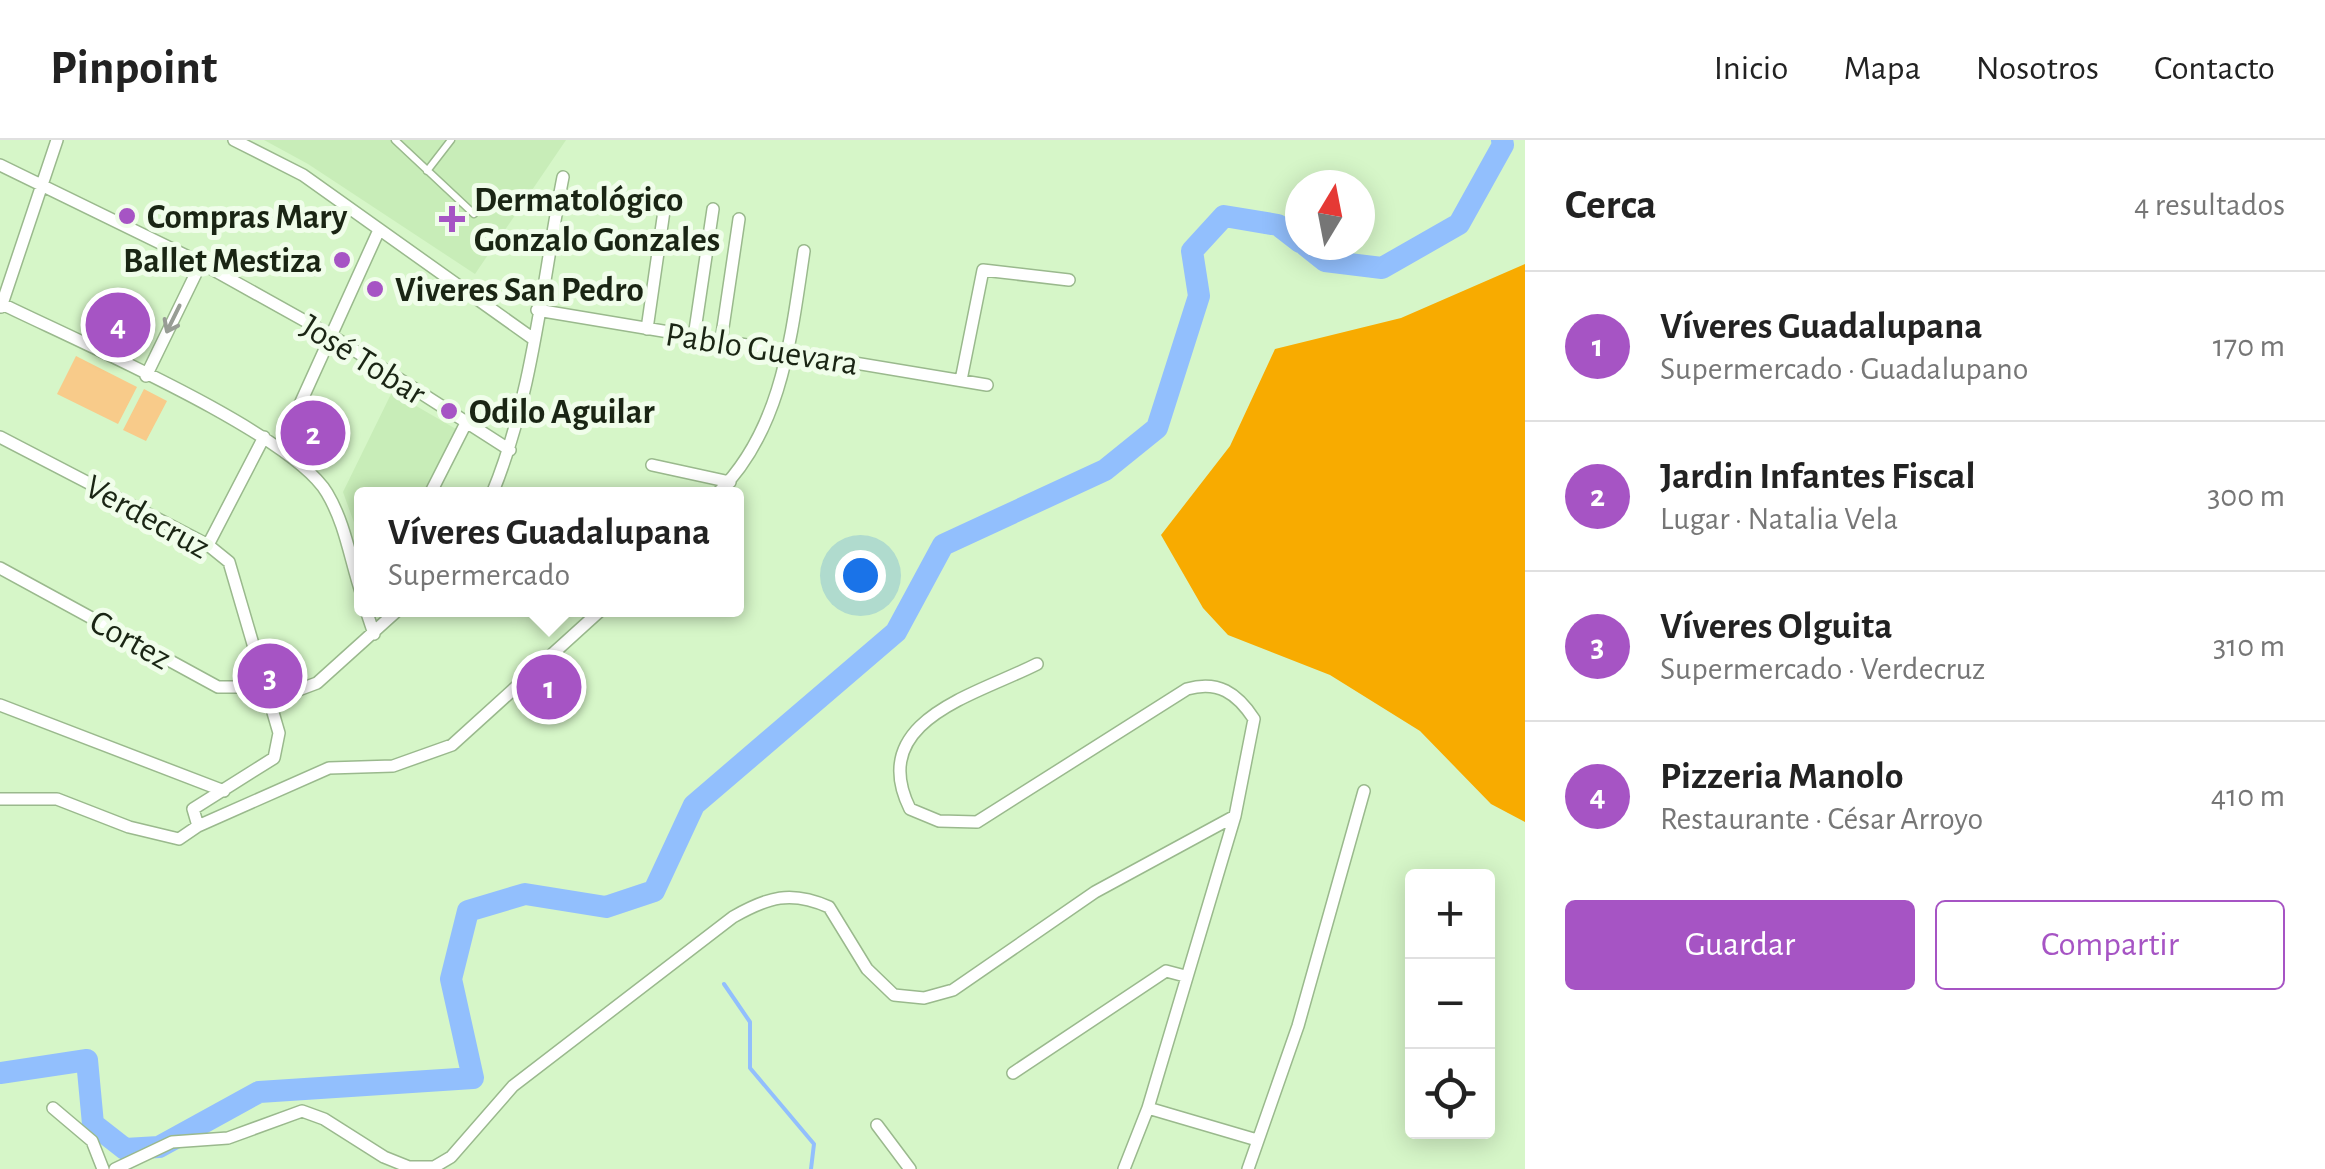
<!DOCTYPE html>
<html lang="es">
<head>
<meta charset="utf-8">
<style>
  body { margin:0; font-family:"Alegreya Sans",sans-serif; background:#f6f6f6; color:#222 }
  .controls { position:absolute; right:30px; bottom:30px; display:grid; overflow:hidden; border-radius:10px; box-shadow:0 5px 25px #0003 }
  .controls button { width:90px; height:90px; display:grid; place-items:center; padding:0; border:0; border-bottom:2px solid #e0e0e0; background:#fff; color:#222; font:50px sans-serif }
  .compass { position:absolute; left:1285px; top:30px; width:90px; height:90px; border-radius:50%; background:#fff; box-shadow:0 5px 25px #0003; rotate:10deg }
  .you { position:absolute; left:860px; top:435px; width:35px; height:35px; margin:-25px; border:8px solid #fff; border-radius:50%; background:#1a73e8; box-shadow:0 0 0 15px #1a73e833 }
  .badge { display:grid; place-items:center; width:65px; height:65px; border-radius:50%; background:#a654c4; color:#fff; font-size:32px; font-weight:700 }
  .pin { position:absolute; translate:-50% -50%; border:5px solid #fff; box-shadow:0 2px 10px #0006 }
  .popup { position:absolute; left:354px; top:347px; width:390px; height:130px; box-sizing:border-box; display:grid; place-content:center; border-radius:10px; background:#fff; filter:drop-shadow(0 2px 8px #0005); font-size:32px; white-space:nowrap; color:#767676 }
  .popup b { font-size:38px; color:#222 }
  .popup::after { content:''; position:absolute; left:50%; top:100%; margin-left:-20px; border:20px solid transparent; border-top-color:#fff }
  .list { margin:0; padding:0; list-style:none }
  h2 { display:flex; justify-content:space-between; align-items:center; height:130px; margin:0; padding:0 40px; font-size:42px }
  h2 small { font-size:32px; font-weight:400; color:#767676 }
  .list li { display:grid; grid-template-columns:65px 1fr auto; gap:30px; align-items:center; box-sizing:border-box; height:150px; padding:0 40px; border-top:2px solid #e0e0e0 }
  .list b { display:block; font-size:38px; white-space:nowrap }
  .list p { margin:0; font-size:32px; white-space:nowrap; color:#767676 }
  .list em { font-size:32px; font-style:normal; color:#767676 }
  .actions { display:flex; gap:20px; padding:30px 40px }
  .actions a { flex:1; padding:22px 0; border:2px solid #a654c4; border-radius:10px; text-align:center; font-size:35px; color:#a654c4 }
  .actions .main { background:#a654c4; color:#fff }
  .icon { flex:none; width:55px; height:55px; fill:none; stroke:currentColor; stroke-width:2; stroke-linecap:round; stroke-linejoin:round }
  .map { position:relative; flex:none; width:1525px; height:1029px; overflow:hidden }
  header { display:flex; align-items:center; gap:60px; box-sizing:border-box; height:140px; padding:0 50px; background:#fff; border-bottom:2px solid #e0e0e0 }
  header strong { font-size:48px }
  nav { display:flex; gap:55px; margin-inline-start:auto; font-size:35px }
  main { display:flex }
  aside { flex:1; background:#fff }
  .map>svg:first-child { display:block }
  .built { fill:#c8edb8 }
  .green { fill:#f8cb8a }
  .forest { fill:#f8ab00 }
  .lines { fill:none; stroke-linecap:round; stroke-linejoin:round }
  .stream { stroke:#92bffd; stroke-width:4 }
  .river { stroke:#92bffd; stroke-width:22 }
  .service-casing { stroke:#9ab98d; stroke-width:9 }
  .minor-casing { stroke:#9ab98d; stroke-width:14 }
  .service { stroke:#fff; stroke-width:6 }
  .minor { stroke:#fff; stroke-width:11 }
  .oneway { stroke:#989d95 }
  .poi-dot { fill:#a654c4; stroke:#f0fdea; stroke-width:4 }
  .labels { text-anchor:middle; stroke-width:10; stroke-linejoin:round; paint-order:stroke }
  .poi-label { font-size:35px; font-weight:bold; fill:#1a2514; stroke:#f0fdea; text-anchor:start }
  .street-label { font-size:35px; fill:#1a2514; stroke:#f0fdea }
</style>
</head>
<body>
<header>
<strong>Pinpoint</strong>
<nav><a>Inicio</a><a>Mapa</a><a>Nosotros</a><a>Contacto</a></nav>
</header>
<main>
<div class="map">
<svg width="1525" height="1029" viewBox="0 0 1525 1029">
  <rect width="100%" height="100%" fill="#d6f6c8"/>
  <path class="built" d="M264,0h302l-91,134 -167,-110z
    M392,252l64,37 -31,65h-63l-1,48 -18,-50z"/>
  <path class="green" d="M76,216l61,31 -19,37 -61,-30z
    M144,249l23,12 -21,40 -23,-11z"/>
  <path class="forest" d="M1525,124v558l-34,-18 -71,-73 -90,-56 -102,-40 -25,-27 -42,-73 69,-89 45,-97 126,-31z"/>
  <g class="lines">
    <path class="stream" d="M724,844l26,38v46l64,76 -3,25"/>
    <path class="river" d="M1305,105l20,16 57,7 77,-44 44,-79 -1,-5
      M0,933l87,-13 6,64 32,25 34,-2 100,-55 214,-14 -22,-99 17,-68 57,-17 81,13 48,-16 40,-86 202,-173 47,-87 162,-75 52,-42 42,-132 -7,-45 32,-35 54,9 22,17"/>
    <g class="service-casing">
      <path id="service" d="M395,0l79,74
        M427,31l24,-31"/>
    </g>
    <g class="minor-casing">
      <path id="minor" d="M234,0l69,35 229,163
        M0,25l201,98 131,73 178,114
        M2,164c71,35 290,129 325,189 19,32 23,67 35,102
        M1,167l56,-167
        M537,170l450,75
        M647,189l19,-132
        M694,197l19,-128
        M721,201l18,-122
        M146,236l55,-113
        M961,240l22,-110 86,10
        M0,297l208,108 21,17 50,171 -5,25 -81,51 5,17
        M281,306l98,-216
        M652,325l78,17
        M430,354l36,-71
        M492,354c41,-99 50,-211 71,-317
        M717,354c65,-64 74,-156 87,-243
        M208,405l56,-108
        M0,428l218,119h27l13,-19
        M366,470l8,24
        M1037,524c-61,31 -171,56 -127,145l29,12 38,1 210,-133c31,-9 50,4 67,30l-19,97 -87,292 -24,61
        M269,561l48,-18 81,-73
        M0,565l224,86
        M0,659h57l72,28 50,12 19,-13 131,-58 64,-2 59,-21 149,-135
        M1013,933l153,-102 19,5
        M53,968l39,33 11,28
        M1148,968l109,32
        M877,985l33,44
        M115,1029l57,-27 56,-4 74,-27 22,8 60,38 25,10h25l17,-10 62,-71 220,-169c35,-20 58,-27 96,-10l38,62 27,26 30,3 29,-8 142,-98 140,-76
        M1248,1029l50,-143 66,-235"/>
    </g>
    <use href="#service" class="service"/>
    <use href="#minor" class="minor"/>
  </g>
  <defs><path id="oneway-shaft" d="M-6 0H5M1.5-3L5.5 0L1.5 3" fill="none" stroke-width="1.6" stroke-linecap="round" stroke-linejoin="round" transform="scale(2.5)"/></defs>
  <use class="oneway" href="#oneway-shaft" transform="translate(173 179) rotate(116)"/>
  <g class="poi-dot">
    <circle cx="127" cy="76" r="10"/>
    <path d="M447 64h10v10h10v10h-10v10h-10v-10h-10v-10h10z"/>
    <circle cx="342" cy="120" r="10"/>
    <circle cx="375" cy="149" r="10"/>
    <circle cx="449" cy="271" r="10"/>
  </g>
  <g class="labels">
    <g class="poi-label">
      <text x="474" y="71">Dermatológico<tspan x="474" dy="40">Gonzalo Gonzales</tspan></text>
      <text x="147" y="88">Compras Mary</text>
      <text x="322" y="132" text-anchor="end">Ballet Mestiza</text>
      <text x="395" y="161">Viveres San Pedro</text>
      <text x="469" y="283">Odilo Aguilar</text>
    </g>
    <g class="street-label">
      <text transform="translate(762 208) rotate(9)" y="12">Pablo Guevara</text>
      <text transform="translate(364 219) rotate(32)" y="12">José Tobar</text>
      <text transform="translate(148 376) rotate(29)" y="12">Verdecruz</text>
      <text transform="translate(131 499) rotate(29)" y="12">Cortez</text>
    </g>
  </g>
</svg>
<div class="controls">
<button>+</button>
<button>−</button>
<button><svg class="icon" aria-label="locate" viewBox="0 0 24 24"><circle cx="12" cy="12" r="6"/><path d="M12 2v4M12 18v4M2 12h4M18 12h4"/></svg></button>
</div>
<svg class="compass" viewBox="-18 -18 36 36"><path d="M0-13l5 13h-10z" fill="#e53935"/><path d="M0 13l5-13h-10z" fill="#767676"/></svg>
<div class="you"></div>
<div class="pin badge" style="left:549px;top:547px">1</div>
<div class="popup"><b>Víveres Guadalupana</b>Supermercado</div>
<div class="pin badge" style="left:313px;top:293px">2</div>
<div class="pin badge" style="left:270px;top:536px">3</div>
<div class="pin badge" style="left:118px;top:185px">4</div>
</div>
<aside>
<h2>Cerca<small>4 resultados</small></h2>
<ul class="list">
<li><span class="badge">1</span><div><b>Víveres Guadalupana</b><p>Supermercado · Guadalupano</p></div><em>170 m</em></li>
<li><span class="badge">2</span><div><b>Jardin Infantes Fiscal</b><p>Lugar · Natalia Vela</p></div><em>300 m</em></li>
<li><span class="badge">3</span><div><b>Víveres Olguita</b><p>Supermercado · Verdecruz</p></div><em>310 m</em></li>
<li><span class="badge">4</span><div><b>Pizzeria Manolo</b><p>Restaurante · César Arroyo</p></div><em>410 m</em></li>
</ul>
<div class="actions"><a class="main">Guardar</a><a>Compartir</a></div>
</aside>
</main>
</body>
</html>
